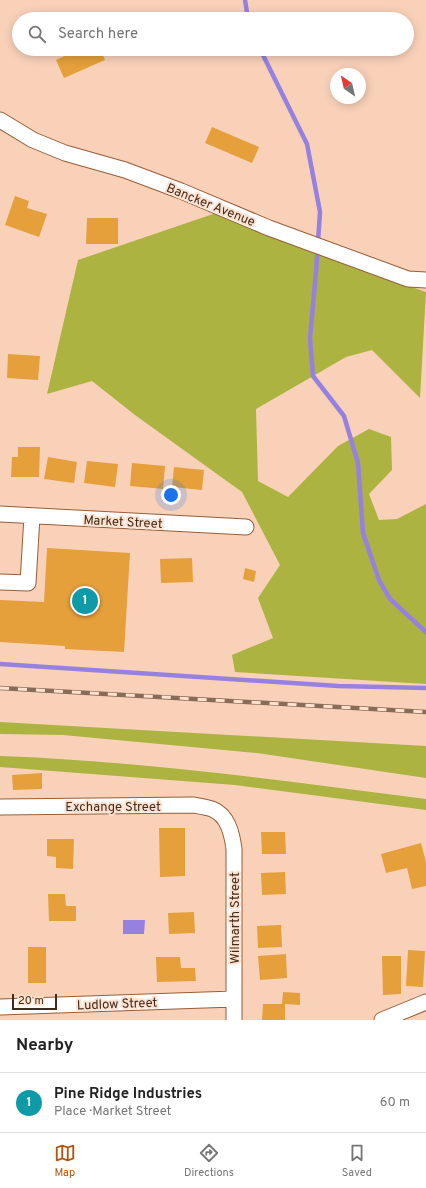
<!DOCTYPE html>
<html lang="en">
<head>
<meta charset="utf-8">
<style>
  body { margin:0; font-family:Overpass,sans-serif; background:#f6f6f6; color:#222 }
  .compass { position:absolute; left:330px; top:68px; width:36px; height:36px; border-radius:50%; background:#fff; box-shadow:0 2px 10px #0003; rotate:326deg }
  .scale { position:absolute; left:12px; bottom:10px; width:45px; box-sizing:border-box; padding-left:4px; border:2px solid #432a19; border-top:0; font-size:11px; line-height:14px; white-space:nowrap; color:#432a19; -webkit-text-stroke:3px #fde2d1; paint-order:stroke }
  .you { position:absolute; left:171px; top:495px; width:14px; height:14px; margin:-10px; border:3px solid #fff; border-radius:50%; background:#1a73e8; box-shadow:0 0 0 6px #1a73e833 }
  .badge { display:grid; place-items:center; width:26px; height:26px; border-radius:50%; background:#b45309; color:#fff; font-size:13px; font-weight:700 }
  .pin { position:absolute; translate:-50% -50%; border:2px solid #fff; box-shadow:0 1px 4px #0006 }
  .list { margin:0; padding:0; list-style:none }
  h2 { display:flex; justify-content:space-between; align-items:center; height:52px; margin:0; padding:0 16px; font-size:17px }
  h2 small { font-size:13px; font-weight:400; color:#767676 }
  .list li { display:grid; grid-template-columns:26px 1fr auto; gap:12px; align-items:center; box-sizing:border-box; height:60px; padding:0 16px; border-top:1px solid #e0e0e0 }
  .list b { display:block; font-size:15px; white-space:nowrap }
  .list p { margin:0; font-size:13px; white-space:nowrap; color:#767676 }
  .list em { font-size:13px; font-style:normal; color:#767676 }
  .icon { flex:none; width:22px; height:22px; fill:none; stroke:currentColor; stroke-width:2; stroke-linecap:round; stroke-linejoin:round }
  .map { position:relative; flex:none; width:426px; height:1020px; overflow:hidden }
  .search { position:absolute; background:#fff; box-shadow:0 2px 10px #0003; left:12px; right:12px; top:12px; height:44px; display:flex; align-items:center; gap:10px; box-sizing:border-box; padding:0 14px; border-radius:22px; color:#767676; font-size:15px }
  .sheet { height:112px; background:#fff }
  nav { display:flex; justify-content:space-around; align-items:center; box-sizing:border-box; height:56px; border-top:1px solid #e0e0e0; background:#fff; font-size:11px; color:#767676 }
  nav a { display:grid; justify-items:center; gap:2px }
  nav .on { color:#b45309 }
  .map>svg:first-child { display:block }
  .green { fill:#acb341 }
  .water { fill:#9781e0 }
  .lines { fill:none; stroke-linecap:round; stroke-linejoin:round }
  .stream { stroke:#9781e0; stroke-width:4.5 }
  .building { fill:#e5a03b }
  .minor-casing { stroke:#975d36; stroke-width:17 }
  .minor { stroke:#fff; stroke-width:15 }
  .rail-casing { stroke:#8a6b57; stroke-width:4.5 }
  .rail { stroke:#fde2d1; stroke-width:3; stroke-dasharray:9; stroke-linecap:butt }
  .labels { text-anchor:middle; stroke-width:4; stroke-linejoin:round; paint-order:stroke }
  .street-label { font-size:13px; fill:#432a19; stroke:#fde2d1 }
</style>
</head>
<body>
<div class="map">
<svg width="426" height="1020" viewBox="0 0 426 1020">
  <rect width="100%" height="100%" fill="#f9d1b9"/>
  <path class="green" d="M216,213l92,37 118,42 -6,106 -48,-48 -26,7 -90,52 2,72 30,16 50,-51 31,-17 22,8 1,33 -23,24 10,26 18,-1 29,-15v180l-191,-12 -3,-17 41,-17 -15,-40 22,-33 -38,-73 -107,-77 -43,-34 -45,13 31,-134z
    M0,722l426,24v32l-169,-25 -194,-18 -63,-1z
    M0,756c142,5 285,25 426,43v11l-191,-25 -235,-18z"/>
  <path class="water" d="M123,920h22l-1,14h-21z"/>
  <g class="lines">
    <path class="stream" d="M245,0l3,19
      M260,49l47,95 13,68 -4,60 -6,66 3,38 31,40 14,47 5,70 16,47 11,19 36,33
      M0,664l338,22 88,2"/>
  </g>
  <path class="building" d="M80,49h20l5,11 -41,18 -8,-18z
    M212,127l47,20 -7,16 -47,-20z
    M15,196l14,5 -2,7 20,6 -8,23 -34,-12z
    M87,218h31v26h-32z
    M8,354l32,2 -2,24 -31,-2z
    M18,447h22l-1,30h-28l1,-20h6z
    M48,457l29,5 -3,21 -30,-4z
    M87,461l31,3 -3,23 -31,-4z
    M132,463l33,3 -2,23 -33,-3z
    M174,467l30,3 -2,20 -30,-3z
    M47,548l83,5 -6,99 -59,-3v-3l-65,-4v-42l44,2z
    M192,558l1,24 -32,1 -1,-24z
    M245,568l11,3 -2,11 -11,-3z
    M42,773v16l-29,1 -1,-15z
    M159,828h26v48l-25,1z
    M261,832h24l1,22h-24z
    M47,839h27l-1,30 -17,-1v-11l-9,-1z
    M421,843l5,19v24l-14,3 -5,-21 -21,5 -5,-19z
    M285,872l1,22 -24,1 -1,-22z
    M48,894h17l1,12h10v15h-27z
    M194,912l1,21 -26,1 -1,-21z
    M281,925l1,22 -24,1 -1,-22z
    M28,947h18v36h-18z
    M408,950l17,1 -2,36 -17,-1z
    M286,954l1,24 -27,2 -2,-24z
    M382,956h19v38l-18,1z
    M156,957h24l1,11h14l1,13 -39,1z
    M283,992l17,1v12l-15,-1v16h-23l1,-16h19z"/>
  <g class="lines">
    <g class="minor-casing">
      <path id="minor" d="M0,120l33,20 32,13 60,17 56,21 88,37 139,51 18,1
        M0,514l246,13
        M0,582l28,1 4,-67
        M0,807l193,-2c6,1 13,2 19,4 16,6 20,25 22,40v171
        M0,1007l234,-8
        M382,1020l44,-18"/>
    </g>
    <use href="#minor" class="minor"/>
    <g class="rail-casing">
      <path id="rail" d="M0,688l426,24"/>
    </g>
    <use href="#rail" class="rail"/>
  </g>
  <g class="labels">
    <g class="street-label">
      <text transform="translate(211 204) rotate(22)" y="5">Bancker Avenue</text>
      <text transform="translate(123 521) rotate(3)" y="5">Market Street</text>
      <text x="113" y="811">Exchange Street</text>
      <text transform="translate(234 918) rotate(-90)" y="5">Wilmarth Street</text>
      <text transform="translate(117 1003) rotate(-2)" y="5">Ludlow Street</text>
    </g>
  </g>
</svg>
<svg class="compass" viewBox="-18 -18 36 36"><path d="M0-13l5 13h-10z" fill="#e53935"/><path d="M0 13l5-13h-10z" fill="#767676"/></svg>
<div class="scale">20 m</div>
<div class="you"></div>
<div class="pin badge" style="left:85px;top:601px;background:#0f9aa8">1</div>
<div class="search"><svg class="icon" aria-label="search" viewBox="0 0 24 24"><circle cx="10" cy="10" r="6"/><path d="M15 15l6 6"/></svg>Search here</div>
</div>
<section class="sheet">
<h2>Nearby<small></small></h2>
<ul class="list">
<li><span class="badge" style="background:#0f9aa8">1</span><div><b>Pine Ridge Industries</b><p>Place · Market Street</p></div><em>60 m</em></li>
</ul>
</section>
<nav>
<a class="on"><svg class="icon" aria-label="map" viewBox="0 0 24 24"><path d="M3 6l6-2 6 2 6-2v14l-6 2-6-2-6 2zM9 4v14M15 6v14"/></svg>Map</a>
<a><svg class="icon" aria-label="directions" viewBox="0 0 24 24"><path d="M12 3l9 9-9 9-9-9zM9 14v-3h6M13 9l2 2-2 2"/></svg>Directions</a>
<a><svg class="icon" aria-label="saved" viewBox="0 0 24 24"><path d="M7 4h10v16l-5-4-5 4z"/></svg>Saved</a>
</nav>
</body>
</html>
